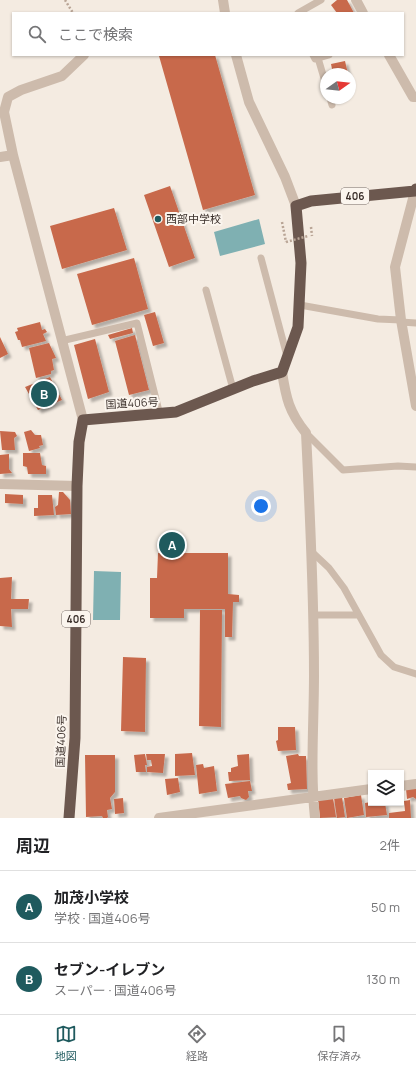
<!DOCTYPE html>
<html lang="ja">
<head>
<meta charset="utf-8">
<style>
  body { margin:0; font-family:Manrope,"Noto Sans JP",sans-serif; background:#f6f6f6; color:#202124 }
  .controls { position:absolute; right:12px; bottom:12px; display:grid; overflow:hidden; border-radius:0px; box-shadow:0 1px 3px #0004 }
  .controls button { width:36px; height:36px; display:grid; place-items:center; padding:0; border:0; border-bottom:1px solid #e0e0e0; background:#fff; color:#202124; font:20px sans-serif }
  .compass { position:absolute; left:320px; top:68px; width:36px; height:36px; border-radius:50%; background:#fff; box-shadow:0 1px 3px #0004; rotate:75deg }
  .you { position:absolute; left:261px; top:506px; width:14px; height:14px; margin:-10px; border:3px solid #fff; border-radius:50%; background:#1a73e8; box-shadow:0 0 0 6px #1a73e833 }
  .badge { display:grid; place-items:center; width:26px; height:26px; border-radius:50%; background:#1f5a5e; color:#fff; font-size:13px; font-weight:700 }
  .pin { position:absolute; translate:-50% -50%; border:2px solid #fff; box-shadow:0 1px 4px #0006 }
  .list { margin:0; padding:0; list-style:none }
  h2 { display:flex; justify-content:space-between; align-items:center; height:52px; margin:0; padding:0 16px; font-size:17px }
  h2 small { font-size:13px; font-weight:400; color:#757577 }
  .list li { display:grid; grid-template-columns:26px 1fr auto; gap:12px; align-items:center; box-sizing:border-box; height:72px; padding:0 16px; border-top:1px solid #e0e0e0 }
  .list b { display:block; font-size:15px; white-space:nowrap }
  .list p { margin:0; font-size:13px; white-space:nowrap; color:#757577 }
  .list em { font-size:13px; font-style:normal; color:#757577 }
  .icon { flex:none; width:22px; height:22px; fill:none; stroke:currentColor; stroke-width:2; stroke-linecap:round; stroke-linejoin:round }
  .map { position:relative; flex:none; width:416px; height:818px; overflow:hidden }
  .search { position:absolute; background:#fff; box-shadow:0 1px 3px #0004; left:12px; right:12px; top:12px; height:44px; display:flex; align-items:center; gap:10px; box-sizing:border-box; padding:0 14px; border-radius:0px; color:#757577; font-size:15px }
  .sheet { height:196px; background:#fff }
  nav { display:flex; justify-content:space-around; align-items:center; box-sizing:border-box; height:56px; border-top:1px solid #e0e0e0; background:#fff; font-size:11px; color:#757577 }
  nav a { display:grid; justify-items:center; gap:2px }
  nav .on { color:#1f5a5e }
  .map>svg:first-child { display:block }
  .water { fill:#7fb0b2 }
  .building { fill:#c8694b; filter:url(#shadow) }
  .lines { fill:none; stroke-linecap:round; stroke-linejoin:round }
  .path { stroke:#b9a596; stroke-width:2.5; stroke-dasharray:2 2; stroke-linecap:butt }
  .service { stroke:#cdbbac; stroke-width:7 }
  .minor { stroke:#cdbbac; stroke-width:10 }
  .tertiary { stroke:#cdbbac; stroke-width:10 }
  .trunk { stroke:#6c584f; stroke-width:11 }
  .path-bridge { stroke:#b9a596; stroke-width:2.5; stroke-dasharray:2 2; stroke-linecap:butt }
  .poi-dot { fill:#1f5a5e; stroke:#fbf5ee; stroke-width:1.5 }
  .labels { text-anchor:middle; stroke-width:4; stroke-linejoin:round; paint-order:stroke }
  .shield { fill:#fbf5ee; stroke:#756b66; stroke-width:1 }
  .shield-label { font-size:10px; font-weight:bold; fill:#3b302b }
  .poi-label { font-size:11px; fill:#3b302b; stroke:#fbf5ee; text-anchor:start }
  .street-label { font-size:11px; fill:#3b302b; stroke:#fbf5ee }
</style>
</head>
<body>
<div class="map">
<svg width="416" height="818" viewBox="0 0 416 818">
  <defs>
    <filter id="shadow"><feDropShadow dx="3.5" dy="3.5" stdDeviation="1" flood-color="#0004"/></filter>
  </defs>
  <rect width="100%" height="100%" fill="#f4ebe1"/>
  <path class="water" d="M259,219l6,25 -45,12 -6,-24z
    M94,571l27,1 -1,48h-27z"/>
  <path class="building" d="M337,0h10l7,13h-17l-6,-8z
    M164,55h51l40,140 -52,15 -44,-154z
    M345,61l3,13h-15l-2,-10z
    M170,186l25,72 -26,9 -25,-72z
    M114,208l13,42 -65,19 -12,-43z
    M134,258l14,51 -56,16 -15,-51z
    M155,312l9,31 -11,3 -9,-31z
    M40,322l2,8 3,-1 2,3 -4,2 3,7 -24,6 -2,-7h-2l-3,-8 3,-1 -1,-3z
    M132,328l1,5 -23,6 -2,-4z
    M135,335l14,55 -20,5 -14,-54z
    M0,337l8,17 -8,4z
    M95,339l14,53 -21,7 -14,-54z
    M49,343l7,15 -4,1 2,11 -3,1v3l-15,4 -7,-30z
    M50,377l12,23 -24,10 -13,-23z
    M31,430l4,5h6l2,10 -4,1 1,2 -11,3 -5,-19z
    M0,431l15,1 2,4 -3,2 1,12h-13z
    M23,453h17l2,12 4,1v8h-18l-1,-7 -4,-1z
    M9,454v15l3,4 -12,1v-19z
    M59,492h4l7,8 1,14 -15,1 -1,-8 3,-2z
    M5,494l18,1v9l-18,-1z
    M38,495h14l2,20 -20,1v-8h4z
    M158,553h70v41l11,1v7h-6l-1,35h-7v-28h-41v9h-34v-40h7z
    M12,577l-1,22h18l-1,10h-17l1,18 -12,-1v-48z
    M200,610h22l-1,117 -22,-1z
    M123,657l23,1 -1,74 -24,-1z
    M278,727h17l1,23 -18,1 -2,-10 2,-1z
    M192,753l3,22 -20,1v-22z
    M145,754l2,11h-2l1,7h-10l-2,-17z
    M146,754h19l-2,19 -16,-1v-5l5,-1 -1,-6h-4z
    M249,754l1,26 -21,1 -1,-9h3v-4l7,-2 -1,-11z
    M298,754l1,2h7l1,33 -19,1 -1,-6 4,-1 -5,-27z
    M85,755h30v37l-5,6 2,11 -5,1 1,7 -1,1h-4l-1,-2 -16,1z
    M203,764l1,4 10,-2 3,25 -18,3 -3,-29z
    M178,778l2,14 -13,3 -2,-16z
    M250,781l2,10h-4l1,6 -3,3 -5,-2 -1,-2 -12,2 -3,-14z
    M416,787v12l-3,-2 -6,2 -1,-10z
    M361,795l3,20 -17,3 -3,-20z
    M342,797l3,20 -8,1 -3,-20z
    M123,798l1,15 -9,1 -1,-15z
    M333,798l3,19 -16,1 -2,-18z
    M410,800l1,18h-22v-5l16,-2 -1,-10z
    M371,802l14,1 2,12 -21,2 -1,-14z"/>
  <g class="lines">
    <path class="path" d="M65,0l8,13
      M282,222l4,20
      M311,227l1,9"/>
    <path class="service" d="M298,13l23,-13
      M313,55l2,4 14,-4
      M318,58l8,27
      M330,98l2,7
      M261,258l26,98
      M206,290l27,99
      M300,305l78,14 23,1
      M401,322l15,1
      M61,341l76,-18 23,92
      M306,433l37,37 55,-4 18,1
      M312,552l17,16 15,20 37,67 13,12 22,7
      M313,615h45"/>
    <path class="minor" d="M223,0l2,13
      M356,0l7,13
      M236,55l13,47 36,75 11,29
      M389,55l24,42h3
      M0,157l13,-2
      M282,372c4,26 7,40 24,61 4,80 8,161 8,242 0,48 -4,96 1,143
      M83,420l-70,-265 -9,-43 4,-15 13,-7 41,-14 22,-21
      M0,484l77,2
      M401,786l15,-2
      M159,818l212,-29"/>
    <path class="tertiary" d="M415,191l-20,76 6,53 15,86"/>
    <path class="trunk" d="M69,818l6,-80 2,-252 2,-44 4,-22 93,-8 77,-31 29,-9 16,-45 3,-64 -5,-57 15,-5 104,-10 1,-2"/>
    <path class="path-bridge" d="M286,242l22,-6"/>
  </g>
  <circle class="poi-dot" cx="158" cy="219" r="4"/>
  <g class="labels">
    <g class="shield">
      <rect x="341" y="188" width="28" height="16" rx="3"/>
      <rect x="62" y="611" width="28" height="16" rx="3"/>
    </g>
    <g class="shield-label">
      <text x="355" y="200">406</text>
      <text x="76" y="623">406</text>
    </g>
    <g class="poi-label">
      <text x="166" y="223">西部中学校</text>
    </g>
    <g class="street-label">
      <text transform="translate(132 403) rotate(-3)" y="4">国道406号</text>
      <text transform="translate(61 741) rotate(-88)" y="4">国道406号</text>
    </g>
  </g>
</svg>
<div class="controls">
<button><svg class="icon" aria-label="layers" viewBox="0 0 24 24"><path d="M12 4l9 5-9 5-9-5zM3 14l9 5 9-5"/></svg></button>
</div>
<svg class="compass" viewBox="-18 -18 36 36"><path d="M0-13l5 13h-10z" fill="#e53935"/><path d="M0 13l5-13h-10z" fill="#757577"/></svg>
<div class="you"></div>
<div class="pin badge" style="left:172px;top:545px">A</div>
<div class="pin badge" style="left:44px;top:394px">B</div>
<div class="search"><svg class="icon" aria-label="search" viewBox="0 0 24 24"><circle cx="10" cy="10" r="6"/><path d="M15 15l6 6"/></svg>ここで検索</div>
</div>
<section class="sheet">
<h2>周辺<small>2件</small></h2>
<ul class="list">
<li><span class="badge">A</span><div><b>加茂小学校</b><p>学校 · 国道406号</p></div><em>50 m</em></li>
<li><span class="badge">B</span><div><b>セブン-イレブン</b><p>スーパー · 国道406号</p></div><em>130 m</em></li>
</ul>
</section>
<nav>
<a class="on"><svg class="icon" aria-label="map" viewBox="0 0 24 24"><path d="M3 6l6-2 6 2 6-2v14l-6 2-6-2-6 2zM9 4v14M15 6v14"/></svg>地図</a>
<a><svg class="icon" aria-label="directions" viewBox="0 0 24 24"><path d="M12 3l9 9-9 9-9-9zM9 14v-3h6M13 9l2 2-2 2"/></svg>経路</a>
<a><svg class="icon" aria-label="saved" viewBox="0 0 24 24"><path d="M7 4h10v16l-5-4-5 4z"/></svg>保存済み</a>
</nav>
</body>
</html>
